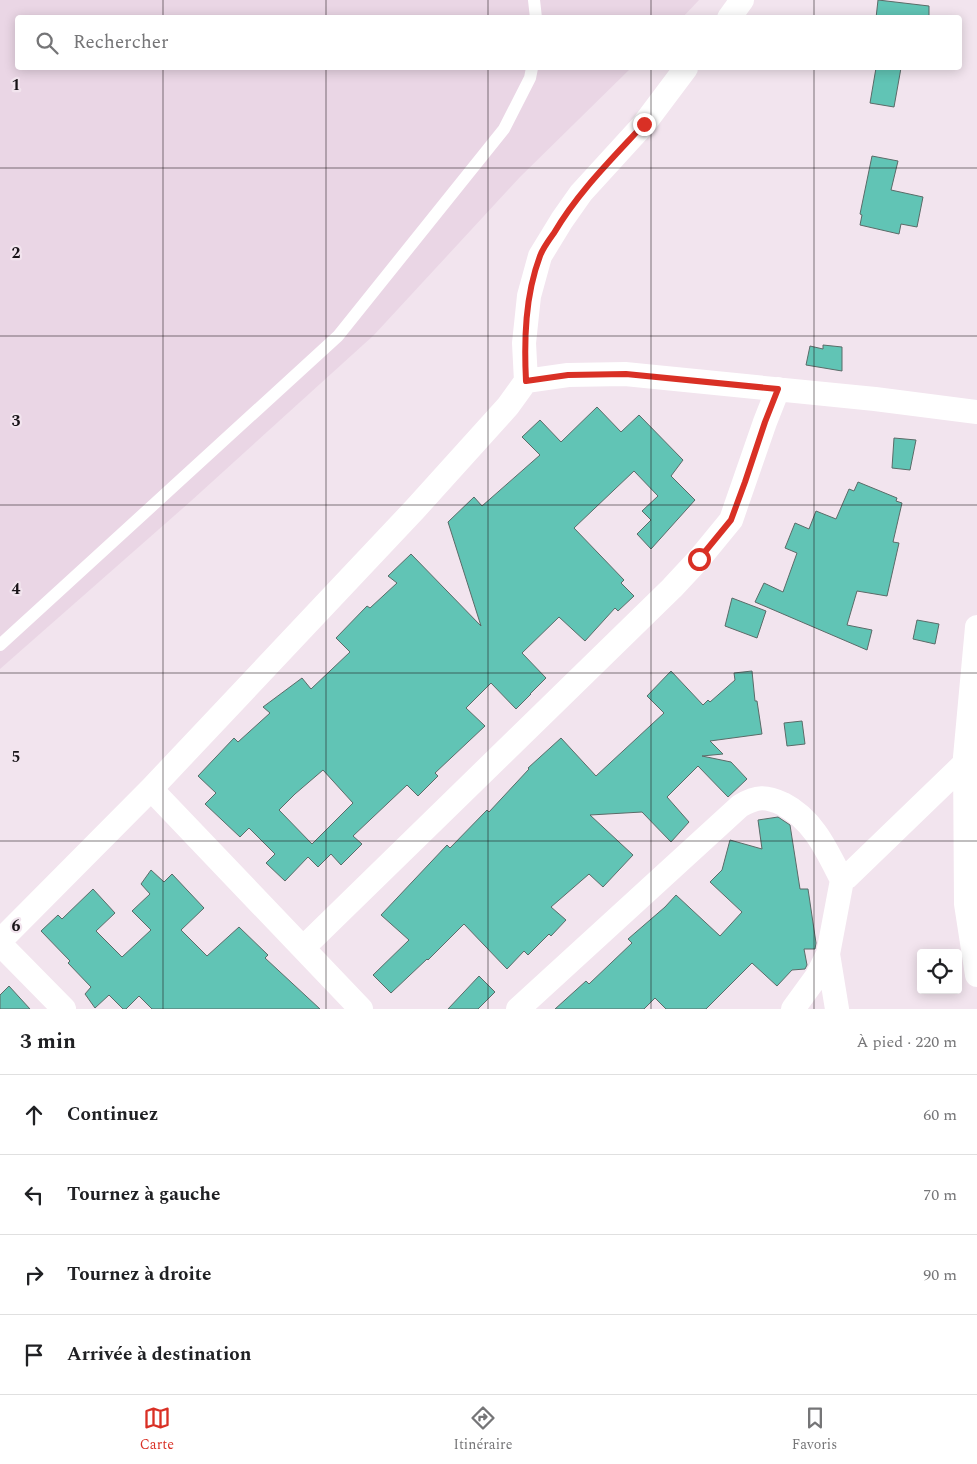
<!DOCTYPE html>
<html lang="fr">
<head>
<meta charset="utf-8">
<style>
  body { margin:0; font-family:Spectral,serif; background:#f6f6f6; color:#202124 }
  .controls { position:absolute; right:15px; bottom:15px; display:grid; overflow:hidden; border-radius:5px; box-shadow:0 2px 12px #0003 }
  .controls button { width:45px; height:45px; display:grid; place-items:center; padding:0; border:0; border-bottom:1px solid #e0e0e0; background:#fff; color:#202124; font:25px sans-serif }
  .stop { position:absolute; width:15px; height:15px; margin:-11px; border:4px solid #d93025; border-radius:50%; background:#fff }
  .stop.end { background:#d93025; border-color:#fff; box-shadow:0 1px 5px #0008 }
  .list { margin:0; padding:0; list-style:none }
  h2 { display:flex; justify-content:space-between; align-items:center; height:65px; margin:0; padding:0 20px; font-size:21px }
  h2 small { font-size:16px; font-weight:400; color:#757577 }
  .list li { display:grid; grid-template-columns:32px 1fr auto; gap:15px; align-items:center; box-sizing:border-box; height:80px; padding:0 20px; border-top:1px solid #e0e0e0 }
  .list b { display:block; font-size:19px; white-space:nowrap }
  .list em { font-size:16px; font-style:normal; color:#757577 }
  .icon { flex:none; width:28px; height:28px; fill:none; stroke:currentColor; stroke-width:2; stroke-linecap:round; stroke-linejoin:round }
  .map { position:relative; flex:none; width:977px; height:1009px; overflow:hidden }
  .search { position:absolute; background:#fff; box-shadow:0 2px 12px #0003; left:15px; right:15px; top:15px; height:55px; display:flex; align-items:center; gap:12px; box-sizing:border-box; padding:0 18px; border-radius:5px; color:#757577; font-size:19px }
  .sheet { height:385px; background:#fff }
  nav { display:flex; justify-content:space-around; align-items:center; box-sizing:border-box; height:70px; border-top:1px solid #e0e0e0; background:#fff; font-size:14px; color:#757577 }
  nav a { display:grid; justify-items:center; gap:2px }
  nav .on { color:#d93025 }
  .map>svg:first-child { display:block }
  .built { fill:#ead6e5 }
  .building { fill:#61c4b5; stroke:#5b6b68; fill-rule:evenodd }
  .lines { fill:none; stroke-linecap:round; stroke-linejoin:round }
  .lane { stroke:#fff; stroke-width:12 }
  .street { stroke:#fff; stroke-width:24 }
  .route { stroke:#d93025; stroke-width:6 }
  .grid { fill:none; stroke:#191418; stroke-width:1; stroke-opacity:0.55 }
  .grid-label { font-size:16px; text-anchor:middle; font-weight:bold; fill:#191418; stroke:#f2e4ee; stroke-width:4.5; stroke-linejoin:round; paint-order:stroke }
</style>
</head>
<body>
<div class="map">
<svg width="977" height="1009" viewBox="0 0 977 1009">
  <rect width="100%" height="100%" fill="#f2e4ee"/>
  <path class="built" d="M0,0h699l-17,18h-664v50h613l-111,109 -146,158 -183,166 -191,168z"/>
  <path class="building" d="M878,0l51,6v12h-53z
    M876,68h25l-7,39 -24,-4z
    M872,156l26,5 -7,29 32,7 -6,30 -16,-3 -2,10 -39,-9 2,-10 -2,-1z
    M823,345l19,2v24l-36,-6 4,-19 13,3z
    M597,407l24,25 18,-17 44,45 -12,16 24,24 -44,49 -14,-15 14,-14 -9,-9 16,-15 -24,-25 -60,57 50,52 -3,3 13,13 -16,15 -3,-3 -30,33 -26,-24 -37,36 24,25 -16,16h1l-15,15 -25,-26 -25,25 19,18 -50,47 3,3 -20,20 -11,-11 -54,51 9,8 -21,21 -10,-11 -13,13 -10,-10 -23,24 -19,-18 9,-9 -26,-26 -9,9 -35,-33 11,-11 -18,-17 36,-38 4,4 32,-29 -7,-6 39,-29 9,11 39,-37 -14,-14 31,-32 3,2 27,-25 -9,-7 23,-22 70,72 -33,-104 26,-25 8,9 58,-51 -18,-18 18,-17 21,22zM323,770l30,33 -41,41 -33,-34 16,-16z
    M894,438l22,2 -6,30 -18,-2z
    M858,482l39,16 -1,3 6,2 -9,39 6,1 -12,53 -30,-5 -10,34 25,5 -5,20 -112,-48 9,-19 19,9 14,-39 -12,-5 10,-25 14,6 7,-18 20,8 13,-30 5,2z
    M732,598l34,13 -9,27 -32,-12z
    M917,620l22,4 -4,20 -22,-5z
    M671,671l32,34 5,-5 2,2 25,-22 -1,-7 18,-2 3,30h2l5,33 -52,7 13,13 -21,2 29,6 16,17 -19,18 -30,-31 -31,31 22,25 -18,20 -29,-30 -52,3 43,40 -30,32 -14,-13 -38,33 15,13 -15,16 -2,-2 -21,21 -4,-4 -17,18 -43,-45 -36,36 -1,-1 -36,34 -18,-18 36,-35 -28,-25 66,-70 3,3 37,-38 2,2 40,-43 -1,-1 33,-30 35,38 68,-63 -17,-17z
    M802,721l3,23 -18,2 -3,-23z
    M778,817l12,8 10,64h8l8,54 -1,6h-11l3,16 -2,4 -13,1 -15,16 -25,-23 -46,46h-40l-11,-11 -11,11h-89l31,-28 3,3 43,-41 -4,-4 37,-32 11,-12 44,41 22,-24 -32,-30 12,-12 8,-30 32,9 -4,-29z
    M151,870l13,12 8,-8 32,34 -23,22 26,26 32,-29 29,28 -3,3 55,51h-168l-13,-13 -13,13h-3l-14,-14 -14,13 -10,-14 6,-7 -23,-24 2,-2 -29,-30 17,-16 4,4 31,-30 22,24 -19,18 26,26 29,-27 -19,-19 18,-17 -9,-10z
    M479,976l16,16 -17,17h-30z
    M9,986l21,23h-30v-14z"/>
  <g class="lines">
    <path class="lane" d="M534,0l2,18
      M0,645l338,-309 166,-207 26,-51 2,-10"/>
    <path class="street" d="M729,18l13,-18
      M526,381l42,-6 57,-1 250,25 102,13
      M977,627l-12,130 1,147 11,71
      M151,789l210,220
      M0,941l151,-152 264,-280 93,-103 18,-25 -2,-38 5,-47 11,-40 22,-36 19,-27 63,-69 42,-56
      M0,944l64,65
      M303,948l369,-360 27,-29 32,-39 34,-98 13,-33
      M828,954l9,55
      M518,1009l222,-203c17,-10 26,-10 43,-2 31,16 44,47 59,76
      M793,1009l24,-33 11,-22 14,-74 5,-3 118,-114"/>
  </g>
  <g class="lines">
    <path class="route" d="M644,124c-32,35 -66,68 -90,109 -5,7 -11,15 -14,23 -15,40 -16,84 -14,125l42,-6 58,-1 152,15 -13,33 -20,60 -14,38 -32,39"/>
  </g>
  <path class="grid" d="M163,0v18M326,0v18M488,0v18M651,0v18M814,0v18M163,68v941M326,68v941M488,68v941M651,68v941M814,68v941M0,168h977M0,336h977M0,505h977M0,673h977M0,841h977"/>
  <g class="grid-label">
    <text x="16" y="90">1</text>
    <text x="16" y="258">2</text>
    <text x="16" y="426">3</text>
    <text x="16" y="594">4</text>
    <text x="16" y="762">5</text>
    <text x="16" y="931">6</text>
  </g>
</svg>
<div class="controls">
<button><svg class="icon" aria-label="locate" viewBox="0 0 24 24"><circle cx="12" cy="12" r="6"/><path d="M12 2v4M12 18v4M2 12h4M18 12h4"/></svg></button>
</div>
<div class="stop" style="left:699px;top:559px"></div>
<div class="stop end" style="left:644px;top:124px"></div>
<div class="search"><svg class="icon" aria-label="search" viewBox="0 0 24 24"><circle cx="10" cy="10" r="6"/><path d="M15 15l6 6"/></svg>Rechercher</div>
</div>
<section class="sheet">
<h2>3 min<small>À pied · 220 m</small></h2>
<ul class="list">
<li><svg class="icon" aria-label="ahead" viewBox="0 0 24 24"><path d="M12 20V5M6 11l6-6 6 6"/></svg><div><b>Continuez</b></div><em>60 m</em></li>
<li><svg class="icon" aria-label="left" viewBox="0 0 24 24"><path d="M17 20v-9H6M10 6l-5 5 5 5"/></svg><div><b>Tournez à gauche</b></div><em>70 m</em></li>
<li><svg class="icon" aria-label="right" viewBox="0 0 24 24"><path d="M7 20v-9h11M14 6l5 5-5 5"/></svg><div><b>Tournez à droite</b></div><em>90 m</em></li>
<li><svg class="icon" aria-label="arrive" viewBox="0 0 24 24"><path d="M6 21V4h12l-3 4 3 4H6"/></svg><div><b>Arrivée à destination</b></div></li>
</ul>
</section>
<nav>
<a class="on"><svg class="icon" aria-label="map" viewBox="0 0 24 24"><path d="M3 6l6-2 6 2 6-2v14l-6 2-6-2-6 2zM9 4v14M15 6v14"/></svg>Carte</a>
<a><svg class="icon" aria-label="directions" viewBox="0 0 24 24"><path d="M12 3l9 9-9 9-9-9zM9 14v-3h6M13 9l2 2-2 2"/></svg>Itinéraire</a>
<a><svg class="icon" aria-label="saved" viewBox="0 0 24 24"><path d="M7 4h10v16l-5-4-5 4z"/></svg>Favoris</a>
</nav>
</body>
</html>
